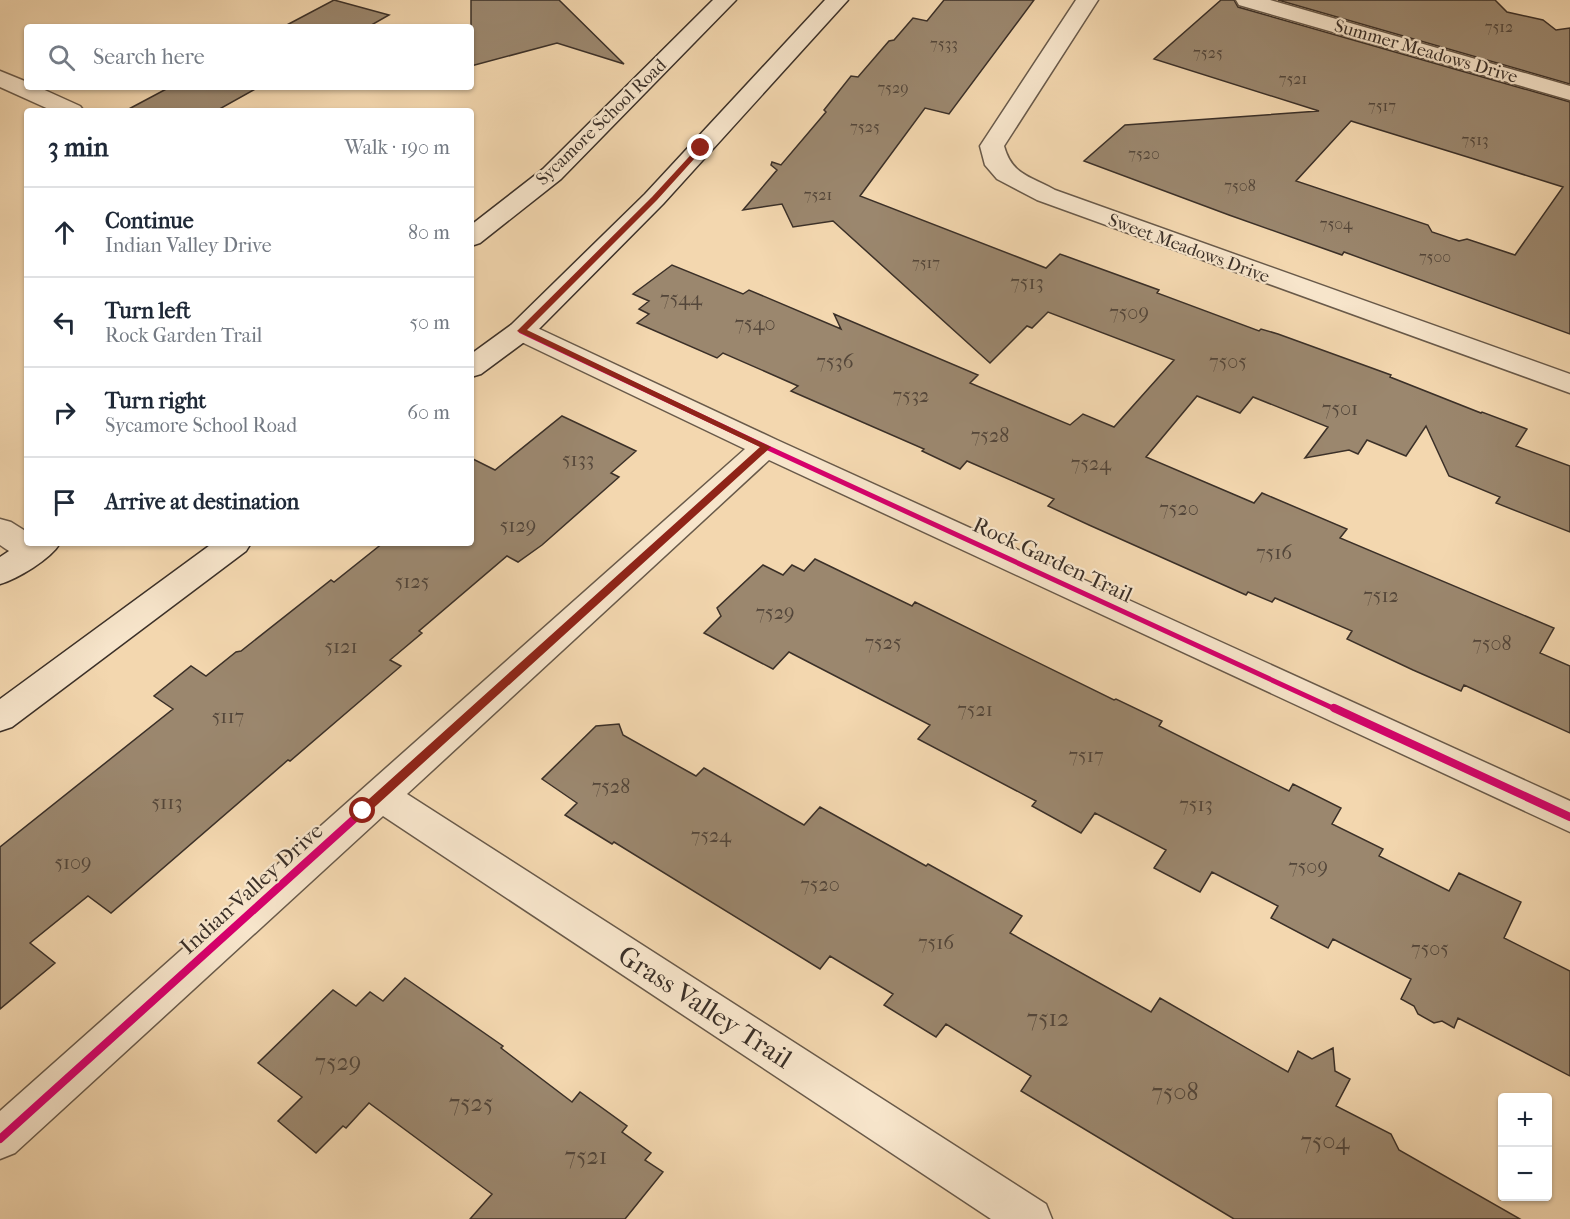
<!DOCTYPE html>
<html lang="en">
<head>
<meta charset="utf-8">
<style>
  body { margin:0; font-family:"IM FELL French Canon",serif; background:#f6f6f7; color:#1f2937 }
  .controls { position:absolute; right:18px; bottom:18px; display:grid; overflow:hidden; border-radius:6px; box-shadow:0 2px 4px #0004 }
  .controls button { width:54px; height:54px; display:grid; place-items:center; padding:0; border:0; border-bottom:2px solid #e0e1e3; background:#fff; color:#1f2937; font:30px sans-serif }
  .stop { position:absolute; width:18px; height:18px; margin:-14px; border:4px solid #8f2418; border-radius:50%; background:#fff }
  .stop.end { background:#8f2418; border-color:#fff; box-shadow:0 2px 6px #0008 }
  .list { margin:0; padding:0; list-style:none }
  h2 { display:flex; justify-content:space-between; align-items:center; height:78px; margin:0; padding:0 24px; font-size:26px }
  h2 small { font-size:20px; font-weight:400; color:#747a83 }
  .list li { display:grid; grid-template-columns:39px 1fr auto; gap:18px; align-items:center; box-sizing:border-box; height:90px; padding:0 24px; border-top:2px solid #e0e1e3 }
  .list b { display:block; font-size:22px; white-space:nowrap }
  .list p { margin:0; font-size:20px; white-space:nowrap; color:#747a83 }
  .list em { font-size:20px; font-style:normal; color:#747a83 }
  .icon { flex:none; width:33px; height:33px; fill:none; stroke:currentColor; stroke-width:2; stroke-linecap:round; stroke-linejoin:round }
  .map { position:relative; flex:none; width:1570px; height:1219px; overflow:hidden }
  .search { position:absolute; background:#fff; box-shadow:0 2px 4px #0004; left:24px; top:24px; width:450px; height:66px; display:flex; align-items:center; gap:15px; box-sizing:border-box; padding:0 21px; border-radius:6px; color:#747a83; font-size:22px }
  .panel { position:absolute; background:#fff; box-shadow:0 2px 4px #0004; left:24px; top:108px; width:450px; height:438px; border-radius:6px }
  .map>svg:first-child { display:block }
  .building { fill:#9b876e; stroke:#3b3028; stroke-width:1.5; fill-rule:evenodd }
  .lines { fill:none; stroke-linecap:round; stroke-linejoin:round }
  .street-casing { stroke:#695a4a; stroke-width:3 }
  .secondary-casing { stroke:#3b3028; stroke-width:3 }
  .street { fill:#f7e5cb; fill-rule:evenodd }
  .secondary { fill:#f7e5cb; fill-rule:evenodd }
  .cycleway-far1-casing { stroke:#f7e5cb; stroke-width:9 }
  .cycleway-casing { stroke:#f7e5cb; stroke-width:11 }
  .cycleway-far1 { stroke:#d6006c; stroke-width:5 }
  .cycleway { stroke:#d6006c; stroke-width:8 }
  .route { fill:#8f2418 }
  .labels { text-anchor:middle; stroke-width:4.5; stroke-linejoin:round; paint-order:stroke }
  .far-number-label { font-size:16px; fill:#53463a }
  .far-street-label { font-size:18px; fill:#3b3028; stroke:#f7e5cb }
  .number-label { font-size:20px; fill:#53463a }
  .street-label { font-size:22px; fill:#3b3028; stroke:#f7e5cb }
  .near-number-label { font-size:24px; fill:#53463a }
  .near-street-label { font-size:27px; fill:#3b3028; stroke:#f7e5cb }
</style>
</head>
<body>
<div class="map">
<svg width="1570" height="1219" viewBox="0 0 1570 1219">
  <rect width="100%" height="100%" fill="#f3d7af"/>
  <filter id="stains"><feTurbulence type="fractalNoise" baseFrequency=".00333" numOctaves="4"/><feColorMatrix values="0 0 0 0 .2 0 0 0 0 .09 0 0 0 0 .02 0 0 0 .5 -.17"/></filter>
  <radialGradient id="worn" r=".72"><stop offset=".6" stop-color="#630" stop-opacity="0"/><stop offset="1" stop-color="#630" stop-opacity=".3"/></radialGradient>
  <path class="building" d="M334,0l55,15 -21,12h-85z
    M471,0h88l65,64 -67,-21 -86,23z
    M944,0h90l-85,114 -24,-6 -65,88 186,72 14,-14 99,36 -2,3 102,38 2,-2 17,5 113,41 -1,2 91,36 1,-1 45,17 -11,17 54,20v66l-74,-29 4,-6 -51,-21 -23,-50 -20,30 -39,-16 -9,14 -9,-4 -44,8 23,-31 -75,-30 -13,16 -43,-17 -51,61 108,46 8,-10 85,36 -7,9 214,90 -14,25 30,13v67l-106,-48 -3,6 -48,-21 -66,-31 5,-8 -77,-33 -3,4 -24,-10 -2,3 -157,-70 -41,-19 6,-7 -87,-38 -7,8 -38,-18 2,-2 -133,-58 7,-5 -75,-33 -6,5 -80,-35 12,-9 -10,-5 10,-8 -16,-7 39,-29 71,29 6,-4 92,39 -7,-15 144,61 -8,8 100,42 13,-11 31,13 60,-67 -126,-48 -16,16 -5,-2 -37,37 -157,-142 -40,6 -11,-23 -39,6 34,-40 -6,-5 1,-3 9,3 45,-53 -2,-2 27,-34 7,1 31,-36 5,-1 19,-22 14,3z
    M1221,0h13l4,7 332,95v232l-226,-82 -2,3 -113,-40 -145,-54 41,-36 194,-14 -165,-52zM1351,121l123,38 89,28 -48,68 -48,-16 -8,2 -27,-9 -4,-7 -132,-44z
    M1278,0h217l12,12 36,8 13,10 14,-2v56z
    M170,87h89l-43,24h-91z
    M562,416l74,35 -25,22 8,4 -77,68 -24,17 -11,-6 -88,75 3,2 -32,27 11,6 -111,95 -2,-1 -177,153 -23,-17 -58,47 25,20 -55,46v-162l173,-138 -19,-13 37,-30 15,10 30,-24 5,-1 90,-71 3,2 49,-39h88v-85l24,12z
    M815,559l97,47 3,-4 199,98 2,-1 46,22 -3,5 130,65 4,-7 48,24 -9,16 51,25 -4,7 70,35 10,-18 62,29 -17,36 66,33v105l-112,-58 -4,10 -12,-7 -8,2 -16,-9 -4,-8 -13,-7 10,-20 -78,-40 -5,9 -57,-30 7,-12 -66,-34 -12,20 -46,-24 12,-18 -71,-37 -14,20 -49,-27 4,-5 -118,-62 12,-14 -141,-73 -16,17 -69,-36 17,-17 -4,-8 46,-43 20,10 9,-10 12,6z
    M619,724l4,11 73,41 8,-8 100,57 16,-18 106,59 2,-2 94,52 -12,17 141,79 9,-14 128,74 10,-21 14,8 21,-11 2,23 15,8 -14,27 55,28 8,16 121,69h-286l-213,-128 10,-15 -85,-52 -10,13 -52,-32 9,-11 -63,-38 -10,13 -206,-127 -2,2 -47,-29 12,-12 -35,-24 54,-53z
    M405,978l98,68 -2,2 71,54 8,-10 47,34 -5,6 29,21 -6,7 18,12 -38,47h-155l22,-25 -123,-91 -23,25 -3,-2 -27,27 -38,-32 24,-24 -44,-34 75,-73 23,16 14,-14 13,9z"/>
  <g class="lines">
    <g class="street-casing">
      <path id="street" d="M1076,0h22l-94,146c8,29 26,30 51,44l515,184v19l-533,-193 -40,-21 -12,-14 -5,-19z
        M1236,0h34l300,86v14l-331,-95z
        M0,71l27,11v5h11l42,19 4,5h-31l-53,-24z
        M521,323l10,2 246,115 793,361v31l-801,-372 -362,334 639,410 6,15h-61l-608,-403 -368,337 -15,6v-48l745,-662 -234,-112 -4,-6 4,-6z
        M0,519l11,3 16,10v11h17l5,8 -5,8c-18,5 -29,-4 -44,-14z"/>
    </g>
    <g class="secondary-casing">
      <path id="secondary" d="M713,0h23l-175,179 -81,64 -9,3v-21l72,-56z
        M825,0h23l-185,204 -132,133 -50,37 -10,3v-23l40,-29 134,-131z
        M27,539v4h33c-9,16 -43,36 -60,41v-27z
        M213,543h38l-5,8 -234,176 -12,4v-32z"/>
    </g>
    <use href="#street" class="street"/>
    <use href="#secondary" class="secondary"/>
    <g class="cycleway-far1-casing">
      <path id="cycleway-far1" d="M521,331l245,116 571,263
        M475,710l291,-263"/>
    </g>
    <g class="cycleway-casing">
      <path id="cycleway" d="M1334,708l236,109
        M0,1139l477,-431"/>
    </g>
    <use href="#cycleway-far1" class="cycleway-far1"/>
    <use href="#cycleway" class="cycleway"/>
  </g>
  <path class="route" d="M698,147l6,1 -47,52 -130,130 244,117 -404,367h-8v-6l401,-361 -243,-116 135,-134z"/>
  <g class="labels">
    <g class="far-number-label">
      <text x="1499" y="32">7512</text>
      <text x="944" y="49">7533</text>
      <text x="1208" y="58">7525</text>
      <text x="1293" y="84">7521</text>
      <text x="893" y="93">7529</text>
      <text x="1382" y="111">7517</text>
      <text x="865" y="132">7525</text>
      <text x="1475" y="145">7513</text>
      <text x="1144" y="159">7520</text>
      <text x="1240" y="191">7508</text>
      <text x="818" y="200">7521</text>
      <text x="1336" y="229">7504</text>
      <text x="1435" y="262">7500</text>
      <text x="926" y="268">7517</text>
    </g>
    <g class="far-street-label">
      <text transform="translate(1426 51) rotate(16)" y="6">Summer Meadows Drive</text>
      <text transform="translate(601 122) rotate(-44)" y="6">Sycamore School Road</text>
      <text transform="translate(1189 248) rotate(20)" y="6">Sweet Meadows Drive</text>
    </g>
    <g class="number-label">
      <text x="1027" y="289">7513</text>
      <text x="681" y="305">7544</text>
      <text x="1129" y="319">7509</text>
      <text x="755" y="330">7540</text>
      <text x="835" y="368">7536</text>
      <text x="1228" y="368">7505</text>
      <text x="911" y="402">7532</text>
      <text x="1340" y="415">7501</text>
      <text x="990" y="442">7528</text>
      <text x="578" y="466">5133</text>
      <text x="1091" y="470">7524</text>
      <text x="1179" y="515">7520</text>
      <text x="518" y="532">5129</text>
      <text x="1274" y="559">7516</text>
      <text x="412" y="588">5125</text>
      <text x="1381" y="602">7512</text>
      <text x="775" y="619">7529</text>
      <text x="883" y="649">7525</text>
      <text x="1492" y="650">7508</text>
      <text x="341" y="653">5121</text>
      <text x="975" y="716">7521</text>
      <text x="228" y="723">5117</text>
      <text x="1086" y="762">7517</text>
      <text x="611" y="793">7528</text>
      <text x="167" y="809">5113</text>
      <text x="1196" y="811">7513</text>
      <text x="711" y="842">7524</text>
      <text x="73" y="869">5109</text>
      <text x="1308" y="873">7509</text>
      <text x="820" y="891">7520</text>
      <text x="936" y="949">7516</text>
      <text x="1430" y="955">7505</text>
    </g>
    <g class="street-label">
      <text transform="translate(1053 559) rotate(25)" y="8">Rock Garden Trail</text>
      <text transform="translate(251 888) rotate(-42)" y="8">Indian Valley Drive</text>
    </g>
    <g class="near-number-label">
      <text x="1048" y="1026">7512</text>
      <text x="338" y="1070">7529</text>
      <text x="1175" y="1100">7508</text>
      <text x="471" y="1111">7525</text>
      <text x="1325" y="1149">7504</text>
      <text x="586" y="1164">7521</text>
    </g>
    <g class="near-street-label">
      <text transform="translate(705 1007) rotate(33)" y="9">Grass Valley Trail</text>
    </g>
  </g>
  <rect width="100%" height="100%" filter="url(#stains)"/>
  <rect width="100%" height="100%" fill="url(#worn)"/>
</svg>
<div class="controls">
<button>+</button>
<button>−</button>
</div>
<div class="stop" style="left:363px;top:811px"></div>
<div class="stop end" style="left:701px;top:148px"></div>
<div class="search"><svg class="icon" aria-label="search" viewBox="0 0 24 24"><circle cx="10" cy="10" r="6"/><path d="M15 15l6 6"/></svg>Search here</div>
<section class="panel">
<h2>3 min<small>Walk · 190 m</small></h2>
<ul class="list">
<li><svg class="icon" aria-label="ahead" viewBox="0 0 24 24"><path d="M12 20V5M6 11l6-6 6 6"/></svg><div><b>Continue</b><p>Indian Valley Drive</p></div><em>80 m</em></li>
<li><svg class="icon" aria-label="left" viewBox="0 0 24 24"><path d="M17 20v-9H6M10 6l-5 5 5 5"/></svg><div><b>Turn left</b><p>Rock Garden Trail</p></div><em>50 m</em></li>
<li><svg class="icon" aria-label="right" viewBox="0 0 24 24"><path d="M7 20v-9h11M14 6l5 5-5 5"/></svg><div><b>Turn right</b><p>Sycamore School Road</p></div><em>60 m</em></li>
<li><svg class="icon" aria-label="arrive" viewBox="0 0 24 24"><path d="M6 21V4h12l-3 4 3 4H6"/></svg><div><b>Arrive at destination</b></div></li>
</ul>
</section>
</div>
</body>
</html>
